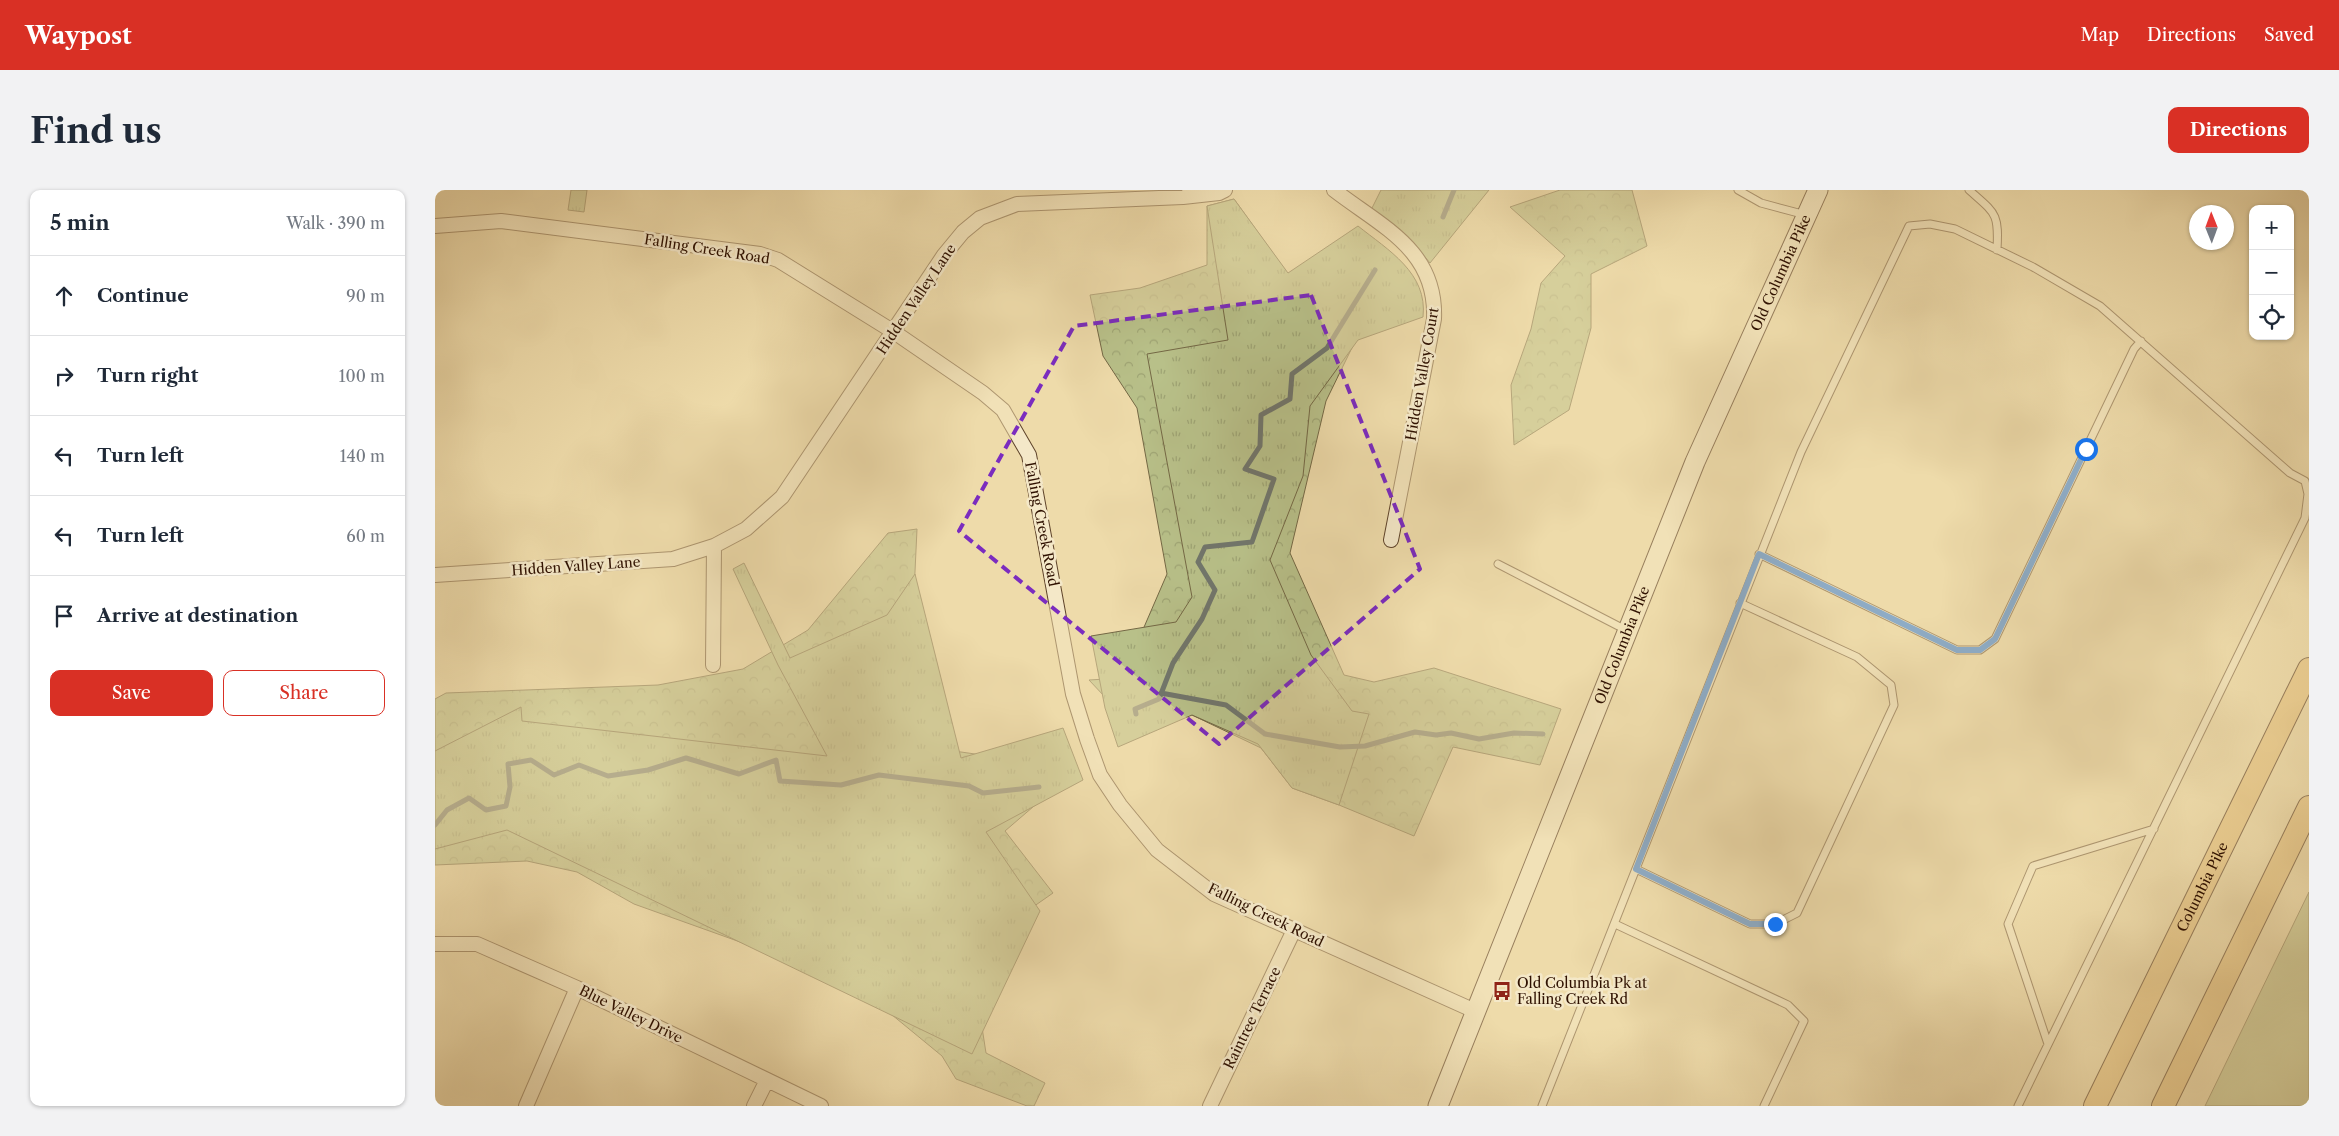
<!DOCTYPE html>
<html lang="en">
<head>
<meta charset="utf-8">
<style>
  body { margin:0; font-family:"Libre Caslon Text",serif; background:#f2f2f3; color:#1f2937 }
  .controls { position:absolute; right:15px; top:15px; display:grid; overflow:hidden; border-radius:10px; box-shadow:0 1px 4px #0004 }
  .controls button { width:45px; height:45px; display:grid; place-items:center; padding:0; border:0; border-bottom:1px solid #e0e1e3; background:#fff; color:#1f2937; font:25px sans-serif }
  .compass { position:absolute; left:1754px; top:15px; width:45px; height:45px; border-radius:50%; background:#fff; box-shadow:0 1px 4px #0004; rotate:359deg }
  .stop { position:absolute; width:15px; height:15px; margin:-11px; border:4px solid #1a73e8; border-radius:50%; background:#fff }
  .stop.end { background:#1a73e8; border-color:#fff; box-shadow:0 1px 5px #0008 }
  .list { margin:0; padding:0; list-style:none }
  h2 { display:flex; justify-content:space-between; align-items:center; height:65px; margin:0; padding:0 20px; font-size:21px }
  h2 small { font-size:16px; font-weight:400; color:#747a83 }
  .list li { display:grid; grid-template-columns:32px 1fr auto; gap:15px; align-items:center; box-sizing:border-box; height:80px; padding:0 20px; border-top:1px solid #e0e1e3 }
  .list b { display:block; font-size:19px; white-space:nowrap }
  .list em { font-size:16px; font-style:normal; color:#747a83 }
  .actions { display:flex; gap:10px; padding:15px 20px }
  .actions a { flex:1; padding:11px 0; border:1px solid #d93025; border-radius:10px; text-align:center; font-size:18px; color:#d93025 }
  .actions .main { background:#d93025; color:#fff }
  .icon { flex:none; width:28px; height:28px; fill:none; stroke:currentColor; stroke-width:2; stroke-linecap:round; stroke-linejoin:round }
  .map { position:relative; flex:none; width:1874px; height:916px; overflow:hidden; border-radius:10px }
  header { display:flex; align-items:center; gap:30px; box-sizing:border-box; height:70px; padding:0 25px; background:#d93025; color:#fff }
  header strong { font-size:24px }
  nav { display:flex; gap:28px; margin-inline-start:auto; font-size:18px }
  .intro { display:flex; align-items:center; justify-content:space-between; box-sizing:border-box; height:120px; padding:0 30px }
  h1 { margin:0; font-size:35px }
  .button { padding:12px 22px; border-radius:10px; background:#d93025; color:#fff; font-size:18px; font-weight:700 }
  main { display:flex; gap:30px; padding:0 30px }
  aside { flex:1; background:#fff; border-radius:10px; box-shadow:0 1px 4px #0004 }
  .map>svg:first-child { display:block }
  .green { fill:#b8c089; stroke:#746845 }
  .forest { fill:url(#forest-crowns); stroke:#746845 }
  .park { fill:url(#park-tufts); stroke:#746845 }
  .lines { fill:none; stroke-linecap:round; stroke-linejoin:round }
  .stream { stroke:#71766c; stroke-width:5 }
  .service-casing { stroke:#5f442b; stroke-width:9 }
  .minor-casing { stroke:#5f442b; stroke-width:16 }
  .secondary-casing { stroke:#2f1101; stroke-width:21 }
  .trunk-casing { stroke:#2f1101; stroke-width:24 }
  .service { stroke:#f4e8c8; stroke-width:7 }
  .minor { stroke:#f4e8c8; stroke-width:14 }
  .secondary { stroke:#f4e8c8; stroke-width:19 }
  .trunk { stroke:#e7be75; stroke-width:22 }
  .route { stroke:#1a73e8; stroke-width:6 }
  .marked { fill:none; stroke:#7b2cbf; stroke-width:4; stroke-dasharray:10 6; stroke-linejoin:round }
  .labels { text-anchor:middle; stroke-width:5; stroke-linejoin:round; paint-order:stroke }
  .street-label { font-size:14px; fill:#2f1101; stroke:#f4e8c8 }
  .poi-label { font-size:14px; fill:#2f1101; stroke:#f4e8c8; text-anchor:start }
</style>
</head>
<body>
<header>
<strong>Waypost</strong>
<nav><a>Map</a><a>Directions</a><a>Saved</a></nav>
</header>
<div class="intro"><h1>Find us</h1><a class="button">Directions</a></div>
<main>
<aside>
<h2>5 min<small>Walk · 390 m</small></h2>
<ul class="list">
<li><svg class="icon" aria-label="ahead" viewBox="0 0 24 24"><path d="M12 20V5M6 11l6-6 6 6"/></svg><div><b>Continue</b></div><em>90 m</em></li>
<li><svg class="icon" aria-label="right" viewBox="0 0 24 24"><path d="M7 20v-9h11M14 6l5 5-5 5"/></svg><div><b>Turn right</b></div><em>100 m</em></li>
<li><svg class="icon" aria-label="left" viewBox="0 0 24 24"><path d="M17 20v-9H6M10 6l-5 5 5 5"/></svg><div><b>Turn left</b></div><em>140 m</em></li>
<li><svg class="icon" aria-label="left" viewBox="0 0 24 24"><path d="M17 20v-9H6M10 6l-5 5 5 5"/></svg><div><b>Turn left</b></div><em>60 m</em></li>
<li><svg class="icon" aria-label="arrive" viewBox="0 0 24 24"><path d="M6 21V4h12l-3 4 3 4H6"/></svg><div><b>Arrive at destination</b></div></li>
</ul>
<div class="actions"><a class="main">Save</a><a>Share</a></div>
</aside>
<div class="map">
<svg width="1874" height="916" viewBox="0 0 1874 916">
  <defs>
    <pattern id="forest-crowns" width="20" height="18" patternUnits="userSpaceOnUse" patternTransform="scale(1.25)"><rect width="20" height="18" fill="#b8c089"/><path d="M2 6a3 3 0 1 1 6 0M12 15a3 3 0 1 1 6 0" fill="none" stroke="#9ea474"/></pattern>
    <pattern id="park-tufts" width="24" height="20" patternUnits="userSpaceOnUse" patternTransform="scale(1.25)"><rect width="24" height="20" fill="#b8c089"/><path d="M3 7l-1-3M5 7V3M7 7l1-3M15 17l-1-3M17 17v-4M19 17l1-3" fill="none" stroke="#9ea474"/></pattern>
  </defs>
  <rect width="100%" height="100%" fill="#eedbaa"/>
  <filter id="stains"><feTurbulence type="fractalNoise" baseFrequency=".004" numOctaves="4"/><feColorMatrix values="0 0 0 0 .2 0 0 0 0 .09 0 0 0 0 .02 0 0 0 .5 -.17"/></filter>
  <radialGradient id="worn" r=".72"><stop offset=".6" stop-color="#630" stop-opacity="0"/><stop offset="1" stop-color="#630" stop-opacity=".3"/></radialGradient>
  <path class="green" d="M1874,702v214h-104z"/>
  <path class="forest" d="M1125,0h72l15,56 -56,28v54l-22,82 -55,35 -3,-60 20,-56 10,-46 24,-27 -55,-49z
    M799,9l54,75 78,45 -40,82 -36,152 54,122 30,7 60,-14 127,41 -21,56 -87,-18 -39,89 -75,-31 -47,-17 -31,-40 -69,-33 -72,-2 -31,-33 33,-2 45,-104 -30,-166 -34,-52 -13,-61 50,-7 67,-23v-59z
    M482,339l-8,170 38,51 98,14 17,18 -57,49 48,62 -53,37 -26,46 12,77 59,30 -11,23h-7l-71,-27 -14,-23 -90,-74 -218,-78 -57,-32 -50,-11 -92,4v-166l11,-6 212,-8 85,-16 65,-39 80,-97z"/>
  <path class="park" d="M136,0h16l-3,22 -16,-2z
    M946,0h108l-59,73 -13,-16 -46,-37z
    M799,9l54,74 70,-47c30,24 70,47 65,91l-65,23 -48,66 -7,70 -33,84 41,95 41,56 17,3 -30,91 -47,-17 -34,-44 -66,-29 -74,32 -13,-39 -14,-72 85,-14 16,-25 -45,-243 81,-14 -21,-134z
    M309,373l46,95 97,-43 28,-41 46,184 102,-30 20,52 -97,52 54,79 -68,143 -465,-224 -72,19v-98l86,-44 1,14 305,35 -49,-91 -45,-96z"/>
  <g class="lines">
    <path class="stream" d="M1008,27l11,-27
      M726,503l65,12 39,29 75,13 25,-1 50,-14 21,3 15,-2 28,6 35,-6 29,1
      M701,524l-1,-5 24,-10 14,-36 29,-44 13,-29 -17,-28 7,-15 47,-5 22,-63 -29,-10 15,-23 1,-31 29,-16 2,-25 35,-26 48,-78
      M0,635l12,-15 22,-12 17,12 20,-4 4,-19 -2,-23 23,-4 23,15 25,-10 29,11 40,-6 38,-12 53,16 37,-14 4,21 61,4 38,-10 90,11 14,7 56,-6"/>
    <g class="service-casing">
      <path id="service" d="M1303,0l23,13 45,12
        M1534,0c27,24 30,23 28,60
        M1324,364l198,96h23l15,-11 139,-290 7,-8
        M1063,374l128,66
        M1201,679l114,55h25l22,-11 97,-208 -3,-20 -34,-28 -117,-54
        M1180,734l173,81 16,16 -40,85
        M1613,854l-40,-120 25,-58 121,-37
        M1107,916l259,-654 108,-226 21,-2 25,5 78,38 67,39 190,167 15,8 3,13 -3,24 -287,588"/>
    </g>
    <g class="minor-casing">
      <path id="minor" d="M899,0c48,37 103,60 100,129l-43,221
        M0,36l66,-5 259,33 18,6 116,72 89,61 20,17 26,45 44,239 14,45 13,36 20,30 37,45 57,44 261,117
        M0,385l238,-16 41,-13 32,-17 36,-32 162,-242 19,-23 17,-14 37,-14 166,-7 36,-4 6,-3
        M278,475l1,-119
        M0,754h42l100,44 244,118
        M91,916l51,-118
        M319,916l13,-26
        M775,916l84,-176"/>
    </g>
    <g class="secondary-casing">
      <g id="secondary">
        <path id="s1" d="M1003,916l257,-644 123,-272"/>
      </g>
    </g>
    <g class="trunk-casing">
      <g id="trunk">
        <path id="s2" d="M1660,916l214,-437"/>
        <path d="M1728,916l146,-299"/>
      </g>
    </g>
    <use href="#service" class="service"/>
    <use href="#minor" class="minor"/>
    <use href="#secondary" class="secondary"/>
    <use href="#trunk" class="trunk"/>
  </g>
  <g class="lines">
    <path class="route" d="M1340,734h-25l-114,-55 123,-315 198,96h23l15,-11 91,-190"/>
  </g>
  <path d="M0 0H1874V916H0ZM876,105l109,274 -201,175 -260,-213 115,-205z" fill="#eedbaa" fill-opacity=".55" fill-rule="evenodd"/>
  <path class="marked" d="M876,105l109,274 -201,175 -260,-213 115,-205z"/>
  <defs>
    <g id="bus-bare" transform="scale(1.5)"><path d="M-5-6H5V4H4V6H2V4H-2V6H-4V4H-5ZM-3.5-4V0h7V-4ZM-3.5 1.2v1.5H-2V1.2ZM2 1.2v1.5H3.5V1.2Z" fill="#8f2418" stroke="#f4e8c8" stroke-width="2.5" paint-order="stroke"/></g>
  </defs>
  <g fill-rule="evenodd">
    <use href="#bus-bare" x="1067" y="801"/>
  </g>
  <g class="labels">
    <g class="street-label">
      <text transform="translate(272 59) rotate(9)" y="5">Falling Creek Road</text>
      <text dy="5" stroke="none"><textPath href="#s1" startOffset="901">Old Columbia Pike</textPath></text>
      <text transform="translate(481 109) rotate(-56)" y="5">Hidden Valley Lane</text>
      <text transform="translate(987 184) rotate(-80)" y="5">Hidden Valley Court</text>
      <text transform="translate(607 334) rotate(79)" y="5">Falling Creek Road</text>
      <text transform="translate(141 376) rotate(-4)" y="5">Hidden Valley Lane</text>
      <text dy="5" stroke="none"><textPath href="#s1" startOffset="496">Old Columbia Pike</textPath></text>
      <text dy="5" stroke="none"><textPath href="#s2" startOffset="244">Columbia Pike</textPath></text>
      <text transform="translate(831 725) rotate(26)" y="5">Falling Creek Road</text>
      <text transform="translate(196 824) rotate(26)" y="5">Blue Valley Drive</text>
      <text transform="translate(817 828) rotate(-64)" y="5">Raintree Terrace</text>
    </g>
    <g class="poi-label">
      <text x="1082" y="798">Old Columbia Pk at<tspan x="1082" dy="16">Falling Creek Rd</tspan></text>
    </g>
  </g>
  <rect width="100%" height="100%" filter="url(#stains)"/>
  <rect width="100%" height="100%" fill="url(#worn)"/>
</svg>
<div class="controls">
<button>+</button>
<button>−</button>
<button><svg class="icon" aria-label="locate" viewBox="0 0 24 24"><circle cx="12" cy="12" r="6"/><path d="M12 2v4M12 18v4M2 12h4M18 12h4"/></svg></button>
</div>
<svg class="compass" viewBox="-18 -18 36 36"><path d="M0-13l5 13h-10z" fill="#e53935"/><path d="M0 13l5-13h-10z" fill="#747a83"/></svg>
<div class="stop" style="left:1651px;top:259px"></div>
<div class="stop end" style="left:1340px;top:734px"></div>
</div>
</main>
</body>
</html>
